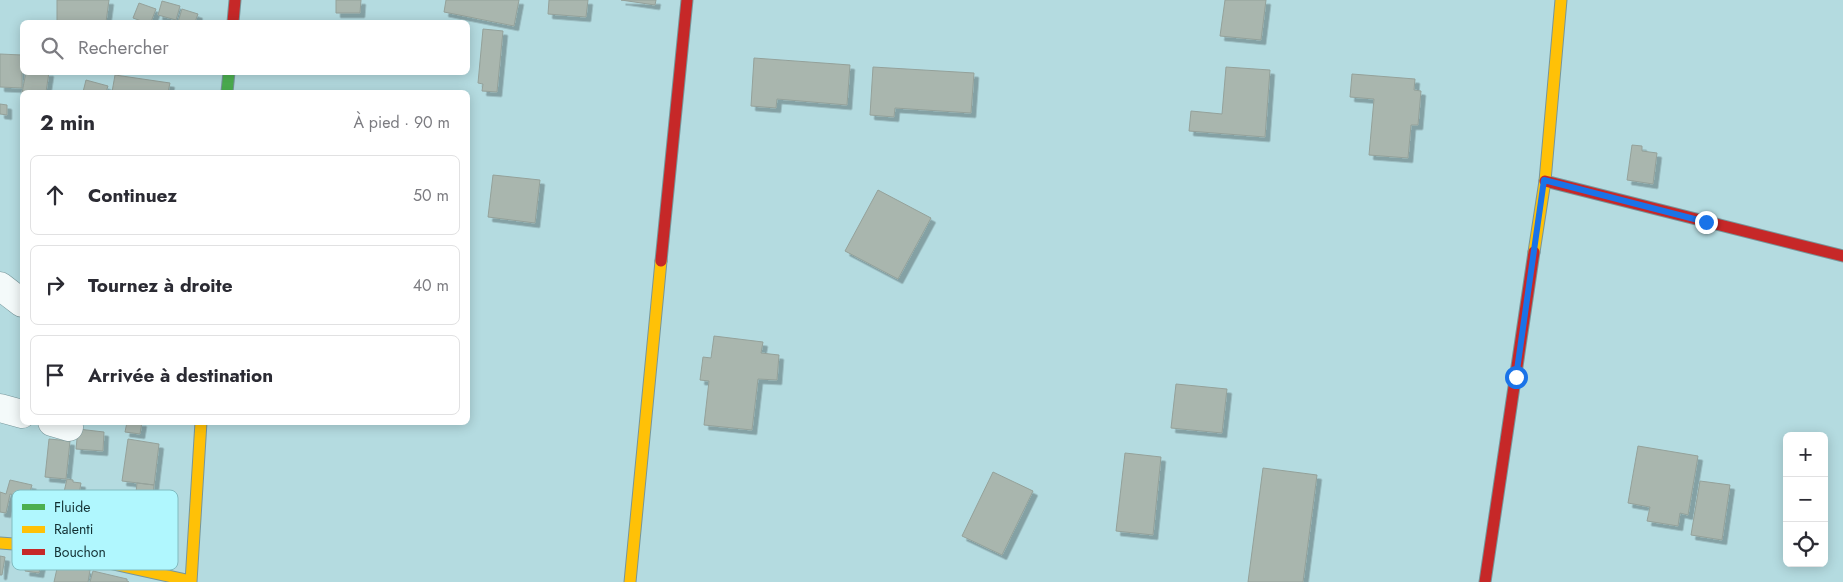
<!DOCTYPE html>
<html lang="fr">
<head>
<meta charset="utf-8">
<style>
  body { margin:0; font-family:Jost,sans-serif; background:#f2f2f3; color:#2b2b33 }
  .controls { position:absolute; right:15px; bottom:15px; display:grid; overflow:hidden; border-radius:8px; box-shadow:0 2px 12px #0003 }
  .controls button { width:45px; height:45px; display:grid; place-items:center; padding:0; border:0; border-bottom:1px solid #e1e1e2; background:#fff; color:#2b2b33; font:25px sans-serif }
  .stop { position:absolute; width:15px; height:15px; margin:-11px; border:4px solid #1a73e8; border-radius:50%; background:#fff }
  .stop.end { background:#1a73e8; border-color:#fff; box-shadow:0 1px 5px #0008 }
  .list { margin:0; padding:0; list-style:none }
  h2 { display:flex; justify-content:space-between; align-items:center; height:65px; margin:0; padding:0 20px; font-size:21px }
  h2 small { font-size:16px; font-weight:400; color:#7c7c81 }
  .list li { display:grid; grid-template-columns:32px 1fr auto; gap:15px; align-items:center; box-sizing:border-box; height:80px; margin:0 10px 10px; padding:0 10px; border:1px solid #e1e1e2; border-radius:8px }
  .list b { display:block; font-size:19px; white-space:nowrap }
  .list em { font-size:16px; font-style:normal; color:#7c7c81 }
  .icon { flex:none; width:28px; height:28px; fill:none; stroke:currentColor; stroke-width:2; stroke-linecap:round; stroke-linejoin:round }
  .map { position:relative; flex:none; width:1843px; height:582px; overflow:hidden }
  .search { position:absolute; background:#fff; box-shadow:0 2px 12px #0003; left:20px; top:20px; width:450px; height:55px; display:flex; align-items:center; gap:12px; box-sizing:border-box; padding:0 18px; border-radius:8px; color:#7c7c81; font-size:19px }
  .panel { position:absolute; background:#fff; box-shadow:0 2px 12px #0003; left:20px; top:90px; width:450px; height:335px; border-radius:8px }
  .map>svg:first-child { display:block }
  .building { fill:#a9b6ae; stroke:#94a19a; filter:url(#shadow) }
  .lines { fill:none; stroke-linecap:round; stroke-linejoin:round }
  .street-casing { stroke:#77969a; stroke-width:29 }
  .fast-casing { stroke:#77969a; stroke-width:13 }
  .slow-casing { stroke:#77969a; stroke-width:13 }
  .jam-casing { stroke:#77969a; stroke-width:13 }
  .street { stroke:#f4fafa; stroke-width:28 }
  .fast { stroke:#4caf50; stroke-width:11 }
  .slow { stroke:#ffc107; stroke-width:11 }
  .jam { stroke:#c62828; stroke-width:11 }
  .route { stroke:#1a73e8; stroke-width:6 }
  .key { fill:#b0f7fe; stroke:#80bbc0; stroke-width:1 }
  .key-label { font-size:14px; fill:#112e31 }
</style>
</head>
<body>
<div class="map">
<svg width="1843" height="582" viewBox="0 0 1843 582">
  <defs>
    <filter id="shadow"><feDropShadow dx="4.5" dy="4.5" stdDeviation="0" flood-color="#0004"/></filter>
  </defs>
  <rect width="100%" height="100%" fill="#b4dbe0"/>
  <path class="building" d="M57,0h52l-3,22h-49z
    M336,0h25l-1,13h-24z
    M446,0h73l-5,26 -70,-14z
    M549,0h39l-2,17 -38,-3z
    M621,0h35l-1,5z
    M1225,0h41l-5,40 -41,-4z
    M162,1l18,5 -4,14 -18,-5z
    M139,3l17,6 -5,13h-7l-11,-4z
    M182,9l16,5 -3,8h-17z
    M483,29l20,2 -6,61 -15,-1 1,-7 -5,-1z
    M0,54l22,1v33l-22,-1z
    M754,58l96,7 -3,40 -70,-6 -1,9 -25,-2z
    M873,67l101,6 -3,40 -76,-5 -1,9 -24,-2z
    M1226,67l44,3 -5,67 -76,-6 2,-20 31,3z
    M26,72h23l-3,20 -24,1z
    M1352,74l63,5 -1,11 7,1 -3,34h-7l-3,33 -39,-3 5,-56 -24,-2z
    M115,75l55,8 -2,9h-56z
    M86,80l22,6 -2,6h-23z
    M0,104l7,1v10l-7,-1z
    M1632,145l10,1v5l15,2 -4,31 -26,-4z
    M493,175l47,5 -5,43 -47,-6z
    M878,190l53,28 -33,61 -53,-28z
    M714,336l49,6 -2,11 18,2 -2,25 -19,-1 -6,51 -48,-5 5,-44 -9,-1 3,-23 8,1z
    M1176,384l51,5 -5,44 -51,-5z
    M127,422h15l-2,12 -15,-2z
    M78,429l26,3 -1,19 -27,-2z
    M49,439l21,2 -4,38 -21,-2z
    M128,439l31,5 -5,41 -32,-4z
    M1638,446l60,10 -10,59 -8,-2 -2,13 -31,-5 3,-14 -22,-4z
    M1125,453l36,4 -8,78 -37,-4z
    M1263,468l54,7 -14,107h-55z
    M993,472l40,19 -31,64 -40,-19z
    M67,479l6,1v2l8,1 -2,11 -15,-2z
    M10,480l22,5 -4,13 -18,-4 -4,19 -6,-1v-20l6,2z
    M1700,481l30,4 -8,55 -31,-5z
    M137,483l17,2 -2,19 -17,-2z
    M0,556l5,1 -3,18h-2z
    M28,557l14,2 -3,14 -14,-2z
    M58,564l32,6 -2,12h-34z
    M93,571l34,8v2l2,1h-39z"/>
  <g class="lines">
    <g class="street-casing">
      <path id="street" d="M0,286l22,17
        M0,408l22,6
        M52,422l17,5"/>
    </g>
    <g class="fast-casing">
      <path id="fast" d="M227,92l2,-20"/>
    </g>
    <g class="slow-casing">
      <path id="slow" d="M1534,252l11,-71 16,-181
        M0,543l27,2 164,36
        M191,582l10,-160
        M630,582l31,-321"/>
    </g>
    <g class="jam-casing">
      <path id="jam" d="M233,22l2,-22
        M1545,181l298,75
        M661,261l26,-261
        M1485,582l49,-330"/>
    </g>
    <use href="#street" class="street"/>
    <use href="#fast" class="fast"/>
    <use href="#slow" class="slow"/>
    <use href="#jam" class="jam"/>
  </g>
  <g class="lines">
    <path class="route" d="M1516,377l28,-197 162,42"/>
  </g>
  <rect x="12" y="490" width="166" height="80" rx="8" class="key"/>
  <rect x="22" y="504" width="23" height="6" fill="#4caf50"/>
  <rect x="22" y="526" width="23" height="7" fill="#ffc107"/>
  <rect x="22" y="549" width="23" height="6" fill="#c62828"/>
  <g class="key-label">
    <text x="54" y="512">Fluide</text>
    <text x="54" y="534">Ralenti</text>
    <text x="54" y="557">Bouchon</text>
  </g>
</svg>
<div class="controls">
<button>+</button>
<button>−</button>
<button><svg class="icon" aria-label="locate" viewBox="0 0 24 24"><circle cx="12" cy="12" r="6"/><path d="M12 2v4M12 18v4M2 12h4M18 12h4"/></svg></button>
</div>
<div class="stop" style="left:1516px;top:377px"></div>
<div class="stop end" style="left:1706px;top:222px"></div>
<div class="search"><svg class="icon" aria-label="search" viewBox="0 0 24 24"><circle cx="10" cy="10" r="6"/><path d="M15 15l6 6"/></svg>Rechercher</div>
<section class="panel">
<h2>2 min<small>À pied · 90 m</small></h2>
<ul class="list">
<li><svg class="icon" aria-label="ahead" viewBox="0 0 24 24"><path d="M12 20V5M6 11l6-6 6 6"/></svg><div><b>Continuez</b></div><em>50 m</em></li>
<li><svg class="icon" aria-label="right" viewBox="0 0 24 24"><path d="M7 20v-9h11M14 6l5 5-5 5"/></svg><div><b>Tournez à droite</b></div><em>40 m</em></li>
<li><svg class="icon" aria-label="arrive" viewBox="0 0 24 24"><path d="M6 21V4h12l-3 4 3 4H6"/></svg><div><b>Arrivée à destination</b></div></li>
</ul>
</section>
</div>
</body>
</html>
